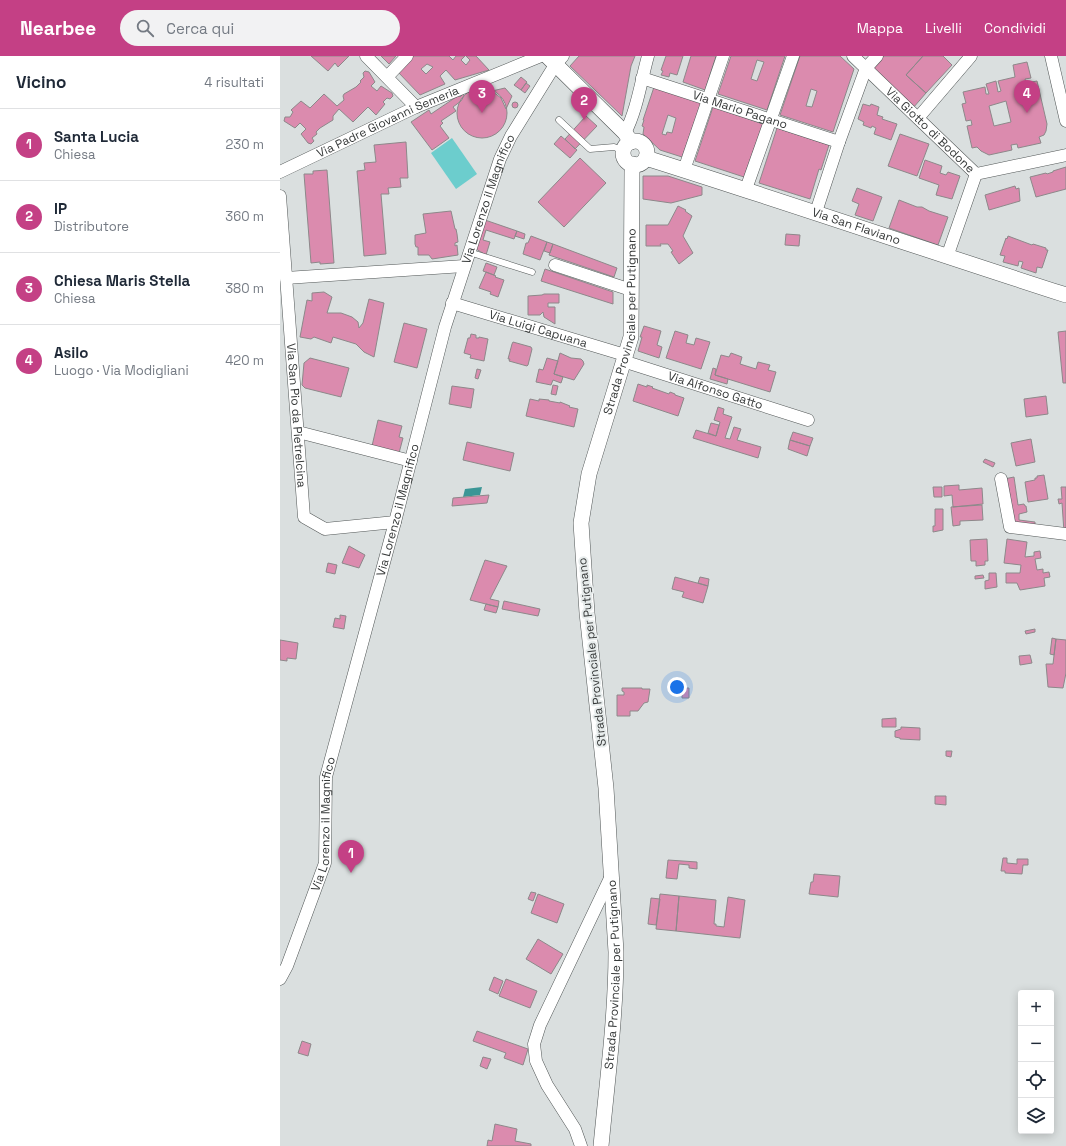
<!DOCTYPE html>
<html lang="it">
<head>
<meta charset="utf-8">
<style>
  body { margin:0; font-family:"Space Grotesk",sans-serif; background:#f2f2f3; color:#1f2937 }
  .controls { position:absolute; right:12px; bottom:12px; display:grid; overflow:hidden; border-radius:4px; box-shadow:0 2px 10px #0003 }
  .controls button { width:36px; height:36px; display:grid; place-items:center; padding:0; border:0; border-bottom:1px solid #e0e1e3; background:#fff; color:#1f2937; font:20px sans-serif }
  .you { position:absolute; left:397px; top:631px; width:14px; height:14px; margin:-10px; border:3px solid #fff; border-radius:50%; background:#1a73e8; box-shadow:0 0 0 6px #1a73e833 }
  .badge { display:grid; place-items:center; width:26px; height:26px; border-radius:50%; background:#c44085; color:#fff; font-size:13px; font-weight:700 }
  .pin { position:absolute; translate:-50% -33px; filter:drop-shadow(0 1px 2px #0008) }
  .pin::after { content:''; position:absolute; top:21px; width:14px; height:12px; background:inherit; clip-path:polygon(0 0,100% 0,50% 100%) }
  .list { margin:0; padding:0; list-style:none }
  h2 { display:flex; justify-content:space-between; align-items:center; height:52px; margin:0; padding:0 16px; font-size:17px }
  h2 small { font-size:13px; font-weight:400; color:#747a83 }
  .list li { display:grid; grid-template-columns:26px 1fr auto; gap:12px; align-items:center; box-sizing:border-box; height:72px; padding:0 16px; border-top:1px solid #e0e1e3 }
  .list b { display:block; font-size:15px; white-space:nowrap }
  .list p { margin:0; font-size:13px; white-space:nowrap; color:#747a83 }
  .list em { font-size:13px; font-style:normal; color:#747a83 }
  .icon { flex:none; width:22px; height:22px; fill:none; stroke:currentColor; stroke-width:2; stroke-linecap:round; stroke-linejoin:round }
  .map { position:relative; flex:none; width:786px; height:1090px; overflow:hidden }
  header { display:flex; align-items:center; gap:24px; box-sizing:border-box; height:56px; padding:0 20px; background:#c44085; color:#fff }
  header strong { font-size:19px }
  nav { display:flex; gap:22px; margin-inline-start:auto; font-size:14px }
  .search { width:280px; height:36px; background:#f2f2f3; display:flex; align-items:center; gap:10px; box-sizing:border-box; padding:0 14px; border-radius:22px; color:#747a83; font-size:15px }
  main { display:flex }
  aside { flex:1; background:#fff }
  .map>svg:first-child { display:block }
  .green { fill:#6ccdcd }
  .water { fill:#3b9696 }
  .building { fill:#db8bae; stroke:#8d888a; fill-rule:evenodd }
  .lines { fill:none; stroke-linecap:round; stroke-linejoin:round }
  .service-casing { stroke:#525757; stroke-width:7 }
  .minor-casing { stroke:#525757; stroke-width:13 }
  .tertiary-casing { stroke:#525757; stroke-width:16 }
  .service { stroke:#fff; stroke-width:6 }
  .minor { stroke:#fff; stroke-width:12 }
  .tertiary { stroke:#fff; stroke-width:15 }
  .labels { text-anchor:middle; stroke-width:4; stroke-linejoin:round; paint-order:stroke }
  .street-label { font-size:12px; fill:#363939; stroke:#e7ecec }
</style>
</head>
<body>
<header>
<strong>Nearbee</strong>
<div class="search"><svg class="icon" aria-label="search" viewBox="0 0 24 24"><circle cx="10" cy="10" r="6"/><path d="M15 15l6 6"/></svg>Cerca qui</div>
<nav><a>Mappa</a><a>Livelli</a><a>Condividi</a></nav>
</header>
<main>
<aside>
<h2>Vicino<small>4 risultati</small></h2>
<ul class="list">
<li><span class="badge">1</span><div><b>Santa Lucia</b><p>Chiesa</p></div><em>230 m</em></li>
<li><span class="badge">2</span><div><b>IP</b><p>Distributore</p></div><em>360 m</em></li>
<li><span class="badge">3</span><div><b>Chiesa Maris Stella</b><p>Chiesa</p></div><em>380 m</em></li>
<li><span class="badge">4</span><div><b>Asilo</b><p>Luogo · Via Modigliani</p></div><em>420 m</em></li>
</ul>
</aside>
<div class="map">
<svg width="786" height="1090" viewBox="0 0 786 1090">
  <rect width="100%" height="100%" fill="#dadfdf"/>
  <path class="green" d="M172,82l25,36 -21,15 -25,-36z"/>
  <path class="water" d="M202,431l-2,8 -17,2 2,-8z"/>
  <path class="building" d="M31,0h38l-11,11 -3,-4 -7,8z
    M101,0h15l-7,8z
    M133,0h36l4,4 3,-4h9l-4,4 5,5 4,-5 -4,-4h10l13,14 -34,10 -9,-10 -6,6 5,8 -25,11 -22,-23zM147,8l6,3 -7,7 -5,-5z
    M299,0h56l-4,10 -9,50 -52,-50z
    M386,0h17l-6,19 -7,-2 -1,4 -8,-2 2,-4 -2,-1z
    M411,0h25l-11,34 -22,-8z
    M451,0h54l-18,54 -49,-16zM477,4l7,2 -7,19 -6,-2z
    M520,0h40l14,13 -21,63 -53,-17zM531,33l6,2 -5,16 -6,-1z
    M604,0h39l-17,19 20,18 -13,15 -41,-39z
    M643,0h20l9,9 -26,28 -20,-18z
    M747,6l4,16 -6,1 1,4 11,-2 10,43 -1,7 -2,4 -5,2 2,6 -23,5 -1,-4 -6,1 1,5 -23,5 -8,-4 -4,-4 -5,1 -5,-22 5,-1 -1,-5 -5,1 -4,-17 4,-1 -3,-11 22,-5 1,7h3l-3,-10 10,-3 2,11 3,-1 -3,-10 17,-4 -2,-12zM726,45l5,21 -17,4 -5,-20z
    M85,15l4,1 6,10 -4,4 6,5 4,-5 11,7 1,3 -3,3 -3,-1 -4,4 2,2 -9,11 -8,-8 -15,15 -14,-13 -6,7v4l-13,8 -4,4 1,2 -5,4 2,3 -3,3 -3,-1 -7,-9 5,-5 -6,-6 -5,5 -11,-7 1,-4h5l3,-5 -2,-2 10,-9 9,7 14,-14 13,12 7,-6 -1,-4 1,-2 12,-7 5,-5 -1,-1 4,-4 -1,-4z
    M241,21l6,5 -6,8 -7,-5z
    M246,27l4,3 -5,7 -4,-3z
    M374,31l47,16 -19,54 -22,-7 -17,-16 1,-7 -2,-1 2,-6h-1zM388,59l8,3 -4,15 -5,-1 -1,3 -4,-1z
    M225,32l7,8 -6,13 -5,-11 -9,-7z
    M177 57a25 25 0 1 1 50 0a25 25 0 1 1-50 0Z
    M183,38l1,2 -3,5 -8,6 3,4 -15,10 2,2 -3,3 9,12 -17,12 -21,-28 18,-12 2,4 28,-19 1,2z
    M232 49a3 3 0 1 1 6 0a3 3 0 1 1-6 0Z
    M583,48l7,2 1,-2 8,3 -2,8 6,2 -1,2 15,5 -6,16 -17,-6 2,-6 -4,-2 -1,2 -8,-3 1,-3 -6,-3z
    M433,51l50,17 -19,53 -49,-16z
    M306,60l11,10 -22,23 -10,-10z
    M497,72l52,17 -8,25 -2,-1 -9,30 -51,-16z
    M620,78l29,10 -12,32 -29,-10z
    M281,80l16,14 -7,8 -16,-14z
    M126,86l2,36h-8l1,9 -13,1 1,6h-8l5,60 -22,2 -7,-85 8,-1 -1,-7 12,-1 -2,-17z
    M300,102l26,25 -42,44 -26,-25z
    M645,104l17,6 -2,7 6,2 2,-3 12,4 -8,23 -16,-4 3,-10 -20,-7z
    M786,111v22l-30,8 -6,-20 16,-4 1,1 6,-2v-1z
    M47,114l7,93 -14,1v-2l-9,1 -7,-89h9v-3z
    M363,120h25l34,11v8l-31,8 -28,-4z
    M735,130l1,3 3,-1 1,13 -31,9 -4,-15z
    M577,132l25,9 -9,24 -18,-6 4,-11 -7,-3z
    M619,144l18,7h5l7,4 19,6 -10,28 -49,-17z
    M398,150l8,4 -1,1 7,5 -9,20 10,17 -14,11 -8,-12 2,-1 -5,-7h-8l1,2h-15v-21h22z
    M171,155l4,18h1l1,5 1,8 -3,1v3l2,-1 1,10 -26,4 -3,-4h-11v-8h-2l-1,-3v-9l11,-2 -3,-19z
    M205,164l32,11 -3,8 -28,-9 -3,10 7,2 -4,13 -10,-6z
    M237,175l8,3 -1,5 -9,-3z
    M506,178l14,1 -1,11 -14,-1z
    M251,180l16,6 -7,18 -17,-6 3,-11h2z
    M728,180l24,9 1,-1 13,4v2h2l-6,18 -5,-1 -1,6 -15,-5 2,-6 -4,-1 -1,5 -15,-4 2,-6 -5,-1 6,-17 1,1z
    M267,186l6,2 -3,9 -6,-2z
    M273,188l64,24 -3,9 -65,-22z
    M206,207l11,4 -3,8 -11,-4z
    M265,213l68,23v12l-72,-23z
    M206,216l10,4 -1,1 9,3 -6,17 -8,-3 1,-2 -12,-4z
    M44,236l8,5 -5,16h14l11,4 6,5 1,6 4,-5 6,-24 15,4 -10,54 -10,-5 -8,-8 -23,-7 -2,6 -17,-6 -3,2 -11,-2 7,-37 5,1v-8z
    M264,238h15v9h-11v4h7v17l-11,-7 -1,-5 -3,3h-12v-19l14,-1z
    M124,267l23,6 -10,39 -23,-6z
    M364,270l17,5 -4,14 5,2 -3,11 -21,-7 4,-14h-2z
    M395,275l13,4 -2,8 8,2 2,-7 14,4 -9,27 -35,-11z
    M786,275v52h-3l-5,-51z
    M191,278l5,1v3h3v-1l9,2 -4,22 -14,-3 1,-3 -7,-2 4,-15h2z
    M233,286l18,5 1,2 -4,16 -1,1 -18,-5 1,-2h-2l4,-15z
    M280,297l11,5 10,1 2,2 1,3 -10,16 -20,-6z
    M451,297l11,4 -2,7 16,5 2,-7 12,3 -2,5 8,2 -6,20 -55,-17 6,-20 8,2z
    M30,302l39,10 -8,29 -36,-9 -3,-3 2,-22z
    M267,302l11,3 -4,13 9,3 -2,6 -8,-3 -2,5 -15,-3 3,-13 4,1z
    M433,312l3,1 -1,6 13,4 -1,5 -17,-5z
    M197,313l4,1 -3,9 -3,-1z
    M358,328l9,3v-2l6,2 -1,1 17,6 1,-2 5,2v1l9,3 -6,18 -45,-15z
    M273,329l5,1 -2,9 -5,-1z
    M172,330l22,3 -3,19 -22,-4z
    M766,340l2,18 -22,3 -2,-18z
    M250,343l9,2v-2l10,1v1l11,2v-1l10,4 -1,1 9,2 -4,18 -48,-11z
    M438,351l6,2 -1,5 9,3 -7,21 5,1 4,-12 7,2 -4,11 24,7 -3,11 -65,-20 3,-8 20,6 4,-14 -6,-2z
    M98,364l24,6 -3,11 4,1 -4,15 -27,-7z
    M431,367l8,2 -3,11 -8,-3z
    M513,376l20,6 -3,8 -20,-6z
    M751,383l4,23 -19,4 -5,-23z
    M510,384l20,6 -3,10 -19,-7z
    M187,386l47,11 -4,18 -47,-11z
    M705,403l10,4 -2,4 -10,-5z
    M764,419l4,24 -20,3 -3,-20 10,-2v-2h2v-2z
    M734,421l4,28 6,-1 1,2h1l1,6 -8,2v6l16,2v6l-25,-6 -6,-43z
    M679,429v5l23,-2 1,16 -30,3 -1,-12 -8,1v-10z
    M653,431h9v10h-8z
    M781,431h5v45h-2l-2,-29 -3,1 -1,-5h4z
    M209,439l-2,8 -35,3 1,-8z
    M702,449l1,15 -23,1v4l-7,1 -2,-19z
    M655,453h8v21l-10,2v-6h2z
    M707,483l1,22h-3v4l-9,1v-5h-5l-1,-21z
    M727,483l20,3 -2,15 9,-1v-4l6,-1 1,7 -6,1 2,11 6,-1v4l6,-1 1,5 -6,1 1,8 -25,4 -3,-7h-11v-10h14l1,-8 -17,-2z
    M69,490l16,9 -6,13 -17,-5z
    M205,504l22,6 -17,33 9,2 -1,6 -28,-7z
    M48,507l9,2 -2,9 -9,-2z
    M709,517h7l1,14 -12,2v-8l4,-1z
    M703,519l1,3 -9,1v-3z
    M395,521l33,9 -5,17 -21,-6 2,-5 -12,-3z
    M420,521l9,2 -1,7 -10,-3z
    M224,545l36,8 -2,7 -36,-7z
    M206,548l12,3 -2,6 -12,-3z
    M60,559l6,1 -2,13 -11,-2 2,-9 5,1z
    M755,573v3l-9,2 -1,-3z
    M772,582l4,1 -2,16 -4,-1z
    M776,583l10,1v33l-3,15 -15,-1 -2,-23h7z
    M0,584l18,3 -2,16 -9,-1v3l-7,-1z
    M750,599l2,8 -12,2 -1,-9z
    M342,632h20v1h8l-2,13 -4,1 -6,8h-8v5h-13v-21h7v-3l-2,-1z
    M402,632h7v10h-7z
    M616,662v9h-14v-8z
    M621,671l19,1v12l-20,-1v-1l-5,-1v-6l6,-2z
    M666,695h6l-1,6 -5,-1z
    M655,740h11v9l-11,-1z
    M723,802h4v5l10,1v-5h11v6h-5l-1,9 -17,-1v-2h-4z
    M388,804l29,2v7l-8,-1v-3l-10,-1 -2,15 -11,-1z
    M534,818l26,2 -2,21 -29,-3 2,-12h2z
    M251,836l5,1 -3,8 -5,-2z
    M258,838l26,10 -7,19 -26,-10z
    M380,838l19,2 -3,35 -20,-2z
    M399,840l37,4 -2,24h2v2l8,1 4,-30 17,3 -5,38 -64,-7z
    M371,842l9,1 -4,26 -8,-1z
    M258,883l25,15 -12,20 -25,-15z
    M214,921l9,4 -5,13 -9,-4z
    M226,923l31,12 -7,17 -31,-12z
    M197,975l51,18 -5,16 -19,-7 2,-5 -33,-12z
    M22,985l9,3 -3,12 -10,-3z
    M203,1001l8,2 -4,10 -7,-3z
    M215,1068l22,5 -2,12 16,3v2h-44l1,-6 4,1z"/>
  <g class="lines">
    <g class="service-casing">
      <path id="service" d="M279,64l31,29 24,-2 10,4
        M189,196l63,20"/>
    </g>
    <g class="minor-casing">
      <g id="minor">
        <path d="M86,0l50,51"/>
        <path id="s1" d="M573,0l123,118 90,-19"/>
        <path d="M771,0l15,65"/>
        <path d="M107,21l20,-21"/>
        <path id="s2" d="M362,22l197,64"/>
        <path d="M638,62l53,-62"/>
        <path d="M345,77c12,-23 16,-52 23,-77"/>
        <path d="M404,114l39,-114"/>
        <path id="s3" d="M0,116l136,-65 125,-51"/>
        <path d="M466,133l47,-133"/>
        <path id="s4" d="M0,140l24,321 21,12 70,-7"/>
        <path d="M536,156l23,-70 27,-74 11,-12"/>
        <path d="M667,201l29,-83"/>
        <path d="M275,209l76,25"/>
        <path d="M6,222l178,-12"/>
        <path id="s5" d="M172,247l173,52"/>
        <path id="s6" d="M343,305l185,59"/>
        <path d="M18,376l113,29"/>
        <path d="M721,423l9,48 56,7"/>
        <path id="s7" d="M0,923l7,-13 38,-103 1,-86 69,-255 50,-195 55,-168 11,-23 44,-71 8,-9"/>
        <path d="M301,1090l-6,-17 -28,-44 -11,-24 -2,-17 6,-19 72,-151"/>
      </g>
    </g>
    <g class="tertiary-casing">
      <g id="tertiary">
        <path d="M267,0l78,77 6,9"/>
        <circle cx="355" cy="97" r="12"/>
        <path id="s8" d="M366,102c140,44 280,92 420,137"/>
        <path id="s9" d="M321,1090c6,-64 15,-130 15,-194l-10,-164 -19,-175 -6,-90 8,-49 42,-137 1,-165 1,-8"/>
      </g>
    </g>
    <use href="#service" class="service"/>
    <use href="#minor" class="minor"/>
    <use href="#tertiary" class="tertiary"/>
  </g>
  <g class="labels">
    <g class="street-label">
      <text dy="4" stroke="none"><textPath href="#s2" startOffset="103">Via Mario Pagano</textPath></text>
      <text dy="4" stroke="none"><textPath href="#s3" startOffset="119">Via Padre Giovanni Semeria</textPath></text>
      <text dy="4" stroke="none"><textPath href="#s1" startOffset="107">Via Giotto di Bodone</textPath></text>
      <text dy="4" stroke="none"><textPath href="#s7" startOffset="811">Via Lorenzo il Magnifico</textPath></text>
      <text dy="4" stroke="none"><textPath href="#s8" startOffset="221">Via San Flaviano</textPath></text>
      <text dy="4" stroke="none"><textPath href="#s9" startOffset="832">Strada Provinciale per Putignano</textPath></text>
      <text dy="4" stroke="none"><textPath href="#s5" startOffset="90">Via Luigi Capuana</textPath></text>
      <text dy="4" stroke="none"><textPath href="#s6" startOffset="97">Via Alfonso Gatto</textPath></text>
      <text dy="4" stroke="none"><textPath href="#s4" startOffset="220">Via San Pio da Pietrelcina</textPath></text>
      <text dy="4" stroke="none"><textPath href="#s7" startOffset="487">Via Lorenzo il Magnifico</textPath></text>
      <text transform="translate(312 596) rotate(-96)" y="4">Strada Provinciale per Putignano</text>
      <text dy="4" stroke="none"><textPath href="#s7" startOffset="163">Via Lorenzo il Magnifico</textPath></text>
      <text dy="4" stroke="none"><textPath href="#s9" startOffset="172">Strada Provinciale per Putignano</textPath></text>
    </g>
  </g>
</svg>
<div class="controls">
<button>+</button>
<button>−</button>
<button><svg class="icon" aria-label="locate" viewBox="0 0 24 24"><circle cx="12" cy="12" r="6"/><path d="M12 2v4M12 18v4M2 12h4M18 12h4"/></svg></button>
<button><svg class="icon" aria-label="layers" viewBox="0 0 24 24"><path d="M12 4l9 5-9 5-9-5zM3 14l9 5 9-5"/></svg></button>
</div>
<div class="you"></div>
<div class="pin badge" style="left:71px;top:817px">1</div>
<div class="pin badge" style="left:304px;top:64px">2</div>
<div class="pin badge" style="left:202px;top:57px">3</div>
<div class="pin badge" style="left:747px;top:57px">4</div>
</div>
</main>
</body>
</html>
